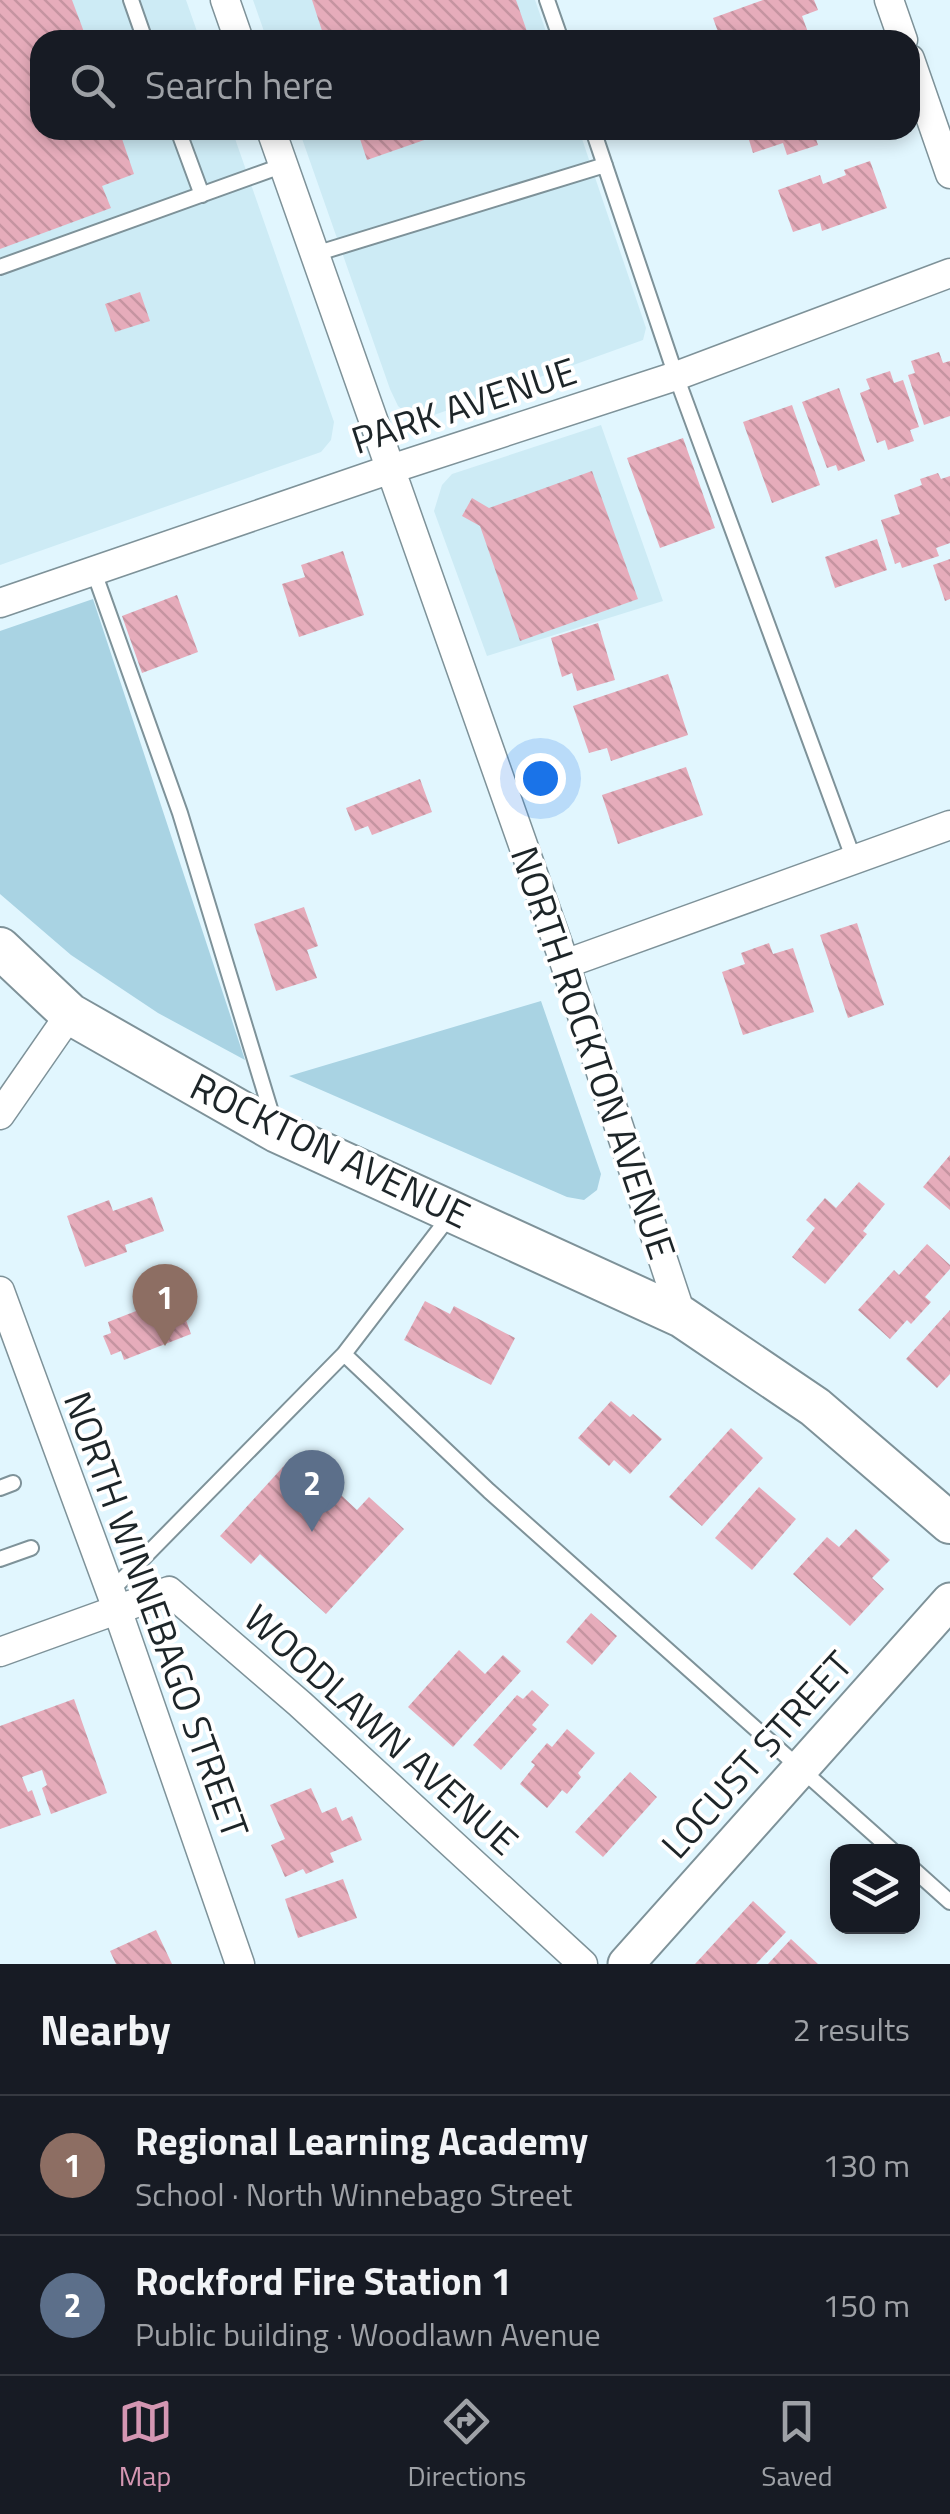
<!DOCTYPE html>
<html lang="en">
<head>
<meta charset="utf-8">
<style>
  body { margin:0; font-family:"Titillium Web",sans-serif; background:#20242c; color:#f1f3f6 }
  .controls { position:absolute; right:30px; bottom:30px; display:grid; overflow:hidden; border-radius:20px; box-shadow:0 5px 15px #0003 }
  .controls button { width:90px; height:90px; display:grid; place-items:center; padding:0; border:0; border-bottom:2px solid #363941; background:#171b24; color:#f1f3f6; font:50px sans-serif }
  .you { position:absolute; left:540px; top:778px; width:35px; height:35px; margin:-25px; border:8px solid #fff; border-radius:50%; background:#1a73e8; box-shadow:0 0 0 15px #1a73e833 }
  .badge { display:grid; place-items:center; width:65px; height:65px; border-radius:50%; background:#d496b2; color:#fff; font-size:32px; font-weight:700 }
  .pin { position:absolute; translate:-50% -82px; filter:drop-shadow(0 2px 5px #0008) }
  .pin::after { content:''; position:absolute; top:52px; width:35px; height:30px; background:inherit; clip-path:polygon(0 0,100% 0,50% 100%) }
  .list { margin:0; padding:0; list-style:none }
  h2 { display:flex; justify-content:space-between; align-items:center; height:130px; margin:0; padding:0 40px; font-size:42px }
  h2 small { font-size:32px; font-weight:400; color:#9ea1a6 }
  .list li { display:grid; grid-template-columns:65px 1fr auto; gap:30px; align-items:center; box-sizing:border-box; height:140px; padding:0 40px; border-top:2px solid #363941 }
  .list b { display:block; font-size:38px; white-space:nowrap }
  .list p { margin:0; font-size:32px; white-space:nowrap; color:#9ea1a6 }
  .list em { font-size:32px; font-style:normal; color:#9ea1a6 }
  .icon { flex:none; width:55px; height:55px; fill:none; stroke:currentColor; stroke-width:2; stroke-linecap:round; stroke-linejoin:round }
  .map { position:relative; flex:none; width:950px; height:1964px; overflow:hidden }
  .search { position:absolute; background:#171b24; box-shadow:0 5px 15px #0003; left:30px; right:30px; top:30px; height:110px; display:flex; align-items:center; gap:25px; box-sizing:border-box; padding:0 35px; border-radius:30px; color:#9ea1a6; font-size:38px }
  .sheet { height:410px; background:#171b24 }
  nav { display:flex; justify-content:space-around; align-items:center; box-sizing:border-box; height:140px; border-top:2px solid #363941; background:#171b24; font-size:28px; color:#9ea1a6 }
  nav a { display:grid; justify-items:center; gap:5px }
  nav .on { color:#d496b2 }
  .map>svg:first-child { display:block }
  .built { fill:#cdebf5 }
  .grass { fill:#a9d3e3 }
  .building { fill:url(#building-back-hatch) }
  .lines { fill:none; stroke-linecap:round; stroke-linejoin:round }
  .service-casing { stroke:#7e9299; stroke-width:18 }
  .minor-casing { stroke:#7e9299; stroke-width:31 }
  .tertiary-casing { stroke:#7e9299; stroke-width:39 }
  .secondary-casing { stroke:#7e9299; stroke-width:44 }
  .service { stroke:#fff; stroke-width:14 }
  .minor { stroke:#fff; stroke-width:28 }
  .tertiary { stroke:#fff; stroke-width:35 }
  .secondary { stroke:#fff; stroke-width:40 }
  .labels { text-anchor:middle; stroke-width:8; stroke-linejoin:round; paint-order:stroke }
  .street-label { font-size:38px; fill:#1d2528; stroke:#fff }
</style>
</head>
<body>
<div class="map">
<svg width="950" height="1964" viewBox="0 0 950 1964">
  <defs>
    <pattern id="building-back-hatch" width="6" height="6" patternUnits="userSpaceOnUse" patternTransform="scale(2.5)"><rect width="6" height="6" fill="#e6acbb"/><path d="M-1 5l2 2M0 0l6 6M5-1l2 2" fill="none" stroke="#c594a1"/></pattern>
  </defs>
  <rect width="100%" height="100%" fill="#e1f6fe"/>
  <path class="built" d="M0,0h186l14,40h-160v90h192l102,292 -3,18 -10,12 -321,113z
    M253,0h282l14,40h-282z
    M299,130h280l67,198 -3,12 -209,75 -15,2 -11,-2 -10,-9 -8,-17z
    M601,425l62,176 -176,55 -53,-145 8,-26 10,-11z"/>
  <path class="grass" d="M93,599l152,461 -87,-47 -87,-58 -71,-61v-263z
    M541,1001l60,173 -4,16 -13,10 -17,-3 -278,-121z"/>
  <path class="building" d="M0,0h72l15,40h-47v90h79l15,44 -32,12 9,22 -111,41z
    M312,0h204l14,40h-205z
    M763,0h51l4,10 -16,6 7,19 -13,5h-75l-8,-22z
    M357,130h93v1l-83,29z
    M746,130h75v1l-7,2 4,12 -31,10 -4,-12 -30,10z
    M870,161l17,47 -65,23 -2,-8 -27,9 -15,-42 42,-15 3,9 23,-9 -2,-5z
    M140,292l10,29 -35,11 -10,-28z
    M939,352l4,11 7,-2v55l-26,9 -16,-50 7,-2 -4,-12z
    M890,371l4,12 9,-3 16,47 -9,3 4,11 -26,9 -3,-10 -8,3 -17,-50 10,-4 -4,-10z
    M839,388l26,73 -27,10 -2,-6 -9,3 -25,-66z
    M792,405l28,80 -48,18 -29,-81z
    M683,438l32,90 -55,20 -33,-90z
    M592,471l46,128 -118,42 -40,-115 -18,-10 10,-18 17,10z
    M938,473l3,6 9,-3v67l-14,5 3,8 -37,12 -2,-6 -5,2 -14,-44 19,-6 -6,-19 28,-10 -2,-6z
    M877,539l10,31 -52,18 -10,-31z
    M343,551l21,64 -65,22 -17,-53 23,-7 -4,-12z
    M950,559v40l-5,2 -12,-36z
    M177,595l21,57 -56,21 -20,-57z
    M598,623l17,57 -38,11 -5,-18 -10,4 -11,-39z
    M668,674l20,61 -77,26 -4,-13 -18,5 -16,-47z
    M686,767l17,48 -85,29 -16,-49z
    M420,779l12,33 -60,23 -4,-9 -13,5 -9,-23z
    M304,907l14,39 -11,4 10,28 -41,13 -22,-67z
    M857,923l27,82 -36,13 -28,-83z
    M769,943l4,11 20,-6 21,64 -71,23 -21,-63 23,-8 -4,-11z
    M950,1155v55l-27,-23z
    M859,1182l26,22 -22,27 4,3 -42,50 -33,-27 23,-29 -9,-8 19,-22 11,10z
    M152,1197l12,34 -39,14 2,7 -42,15 -18,-51 42,-16 4,11z
    M927,1244l23,21v4l-25,28 6,5 -20,22 -4,-4 -17,19 -32,-29 36,-40 5,5z
    M177,1295l14,39 -67,26 -3,-9 -10,4 -8,-19 8,-3 -3,-11z
    M425,1301l25,13 4,-8 61,32 -24,47 -87,-45z
    M950,1310v64l-13,14 -31,-29z
    M611,1401l19,16 3,-3 29,25 -32,35 -16,-14 -5,6 -31,-28z
    M731,1428l32,30 -61,68 -33,-29z
    M309,1450l27,24 -8,9 29,27 12,-13 35,32 -78,85 -66,-60 -9,10 -31,-28 71,-78 5,5z
    M759,1487l37,32 -44,51 -37,-32z
    M856,1529l34,31 -18,18 12,11 -34,37 -57,-52 34,-37 12,10z
    M591,1613l26,23 -25,29 -26,-23z
    M459,1650l26,24 18,-19 18,16 -68,76 -45,-40z
    M532,1690l17,15 -17,20 5,4 -36,41 -28,-25 44,-50 6,4z
    M74,1699l33,94 -56,21 -9,-26 5,-3 -5,-15 -20,7 6,15 4,-2 9,25 -41,14v-103z
    M567,1729l28,24 -17,20 3,4 -14,17 -5,-4 -15,18 -27,-24 15,-19 -4,-3 16,-19 5,4z
    M630,1772l27,25 -54,60 -28,-25z
    M311,1788l11,25 14,-6 6,14 10,-5 10,24 -32,13 4,9 -28,12 -3,-5 -18,8 -14,-32 14,-6 -15,-34z
    M343,1879l14,39 -59,20 -13,-39z
    M753,1901l33,31 -30,32h-61z
    M156,1930l16,34h-56l-6,-13z
    M791,1939l27,25h-50z"/>
  <g class="lines">
    <g class="service-casing">
      <path id="service" d="M131,0l14,40
        M547,0l14,40
        M178,130l24,65
        M593,130l83,246 178,484
        M315,254l290,-89
        M0,267l284,-102
        M94,572l86,241 94,309
        M449,1217l-105,137 145,137 405,361
        M0,1488l13,-5
        M0,1559l31,-11
        M111,1591l233,-237
        M912,1868l38,34"/>
    </g>
    <g class="minor-casing">
      <path id="minor" d="M225,0l14,40
        M889,0l14,40
        M910,59l40,115
        M271,130l294,834 117,353
        M0,603l391,-134 285,-93 274,-103
        M565,964l385,-139
        M0,1115l70,-101
        M0,1291l117,318 123,355
        M0,1652l169,-61 131,113 283,260"/>
    </g>
    <g class="tertiary-casing">
      <path id="tertiary" d="M626,1964l324,-363"/>
    </g>
    <g class="secondary-casing">
      <path id="secondary" d="M0,948l70,66 207,118 405,185 133,90 135,116"/>
    </g>
    <use href="#service" class="service"/>
    <use href="#minor" class="minor"/>
    <use href="#tertiary" class="tertiary"/>
    <use href="#secondary" class="secondary"/>
  </g>
  <g class="labels">
    <g class="street-label">
      <text transform="translate(464 406) rotate(-18)" y="13">PARK AVENUE</text>
      <text transform="translate(593 1053) rotate(71)" y="13">NORTH ROCKTON AVENUE</text>
      <text transform="translate(330 1151) rotate(26)" y="13">ROCKTON AVENUE</text>
      <text transform="translate(156 1615) rotate(70)" y="13">NORTH WINNEBAGO STREET</text>
      <text transform="translate(381 1730) rotate(42)" y="13">WOODLAWN AVENUE</text>
      <text transform="translate(757 1755) rotate(-48)" y="13">LOCUST STREET</text>
    </g>
  </g>
</svg>
<div class="controls">
<button><svg class="icon" aria-label="layers" viewBox="0 0 24 24"><path d="M12 4l9 5-9 5-9-5zM3 14l9 5 9-5"/></svg></button>
</div>
<div class="you"></div>
<div class="pin badge" style="left:165px;top:1346px;background:#8d6e63">1</div>
<div class="pin badge" style="left:312px;top:1532px;background:#5c6f8a">2</div>
<div class="search"><svg class="icon" aria-label="search" viewBox="0 0 24 24"><circle cx="10" cy="10" r="6"/><path d="M15 15l6 6"/></svg>Search here</div>
</div>
<section class="sheet">
<h2>Nearby<small>2 results</small></h2>
<ul class="list">
<li><span class="badge" style="background:#8d6e63">1</span><div><b>Regional Learning Academy</b><p>School · North Winnebago Street</p></div><em>130 m</em></li>
<li><span class="badge" style="background:#5c6f8a">2</span><div><b>Rockford Fire Station 1</b><p>Public building · Woodlawn Avenue</p></div><em>150 m</em></li>
</ul>
</section>
<nav>
<a class="on"><svg class="icon" aria-label="map" viewBox="0 0 24 24"><path d="M3 6l6-2 6 2 6-2v14l-6 2-6-2-6 2zM9 4v14M15 6v14"/></svg>Map</a>
<a><svg class="icon" aria-label="directions" viewBox="0 0 24 24"><path d="M12 3l9 9-9 9-9-9zM9 14v-3h6M13 9l2 2-2 2"/></svg>Directions</a>
<a><svg class="icon" aria-label="saved" viewBox="0 0 24 24"><path d="M7 4h10v16l-5-4-5 4z"/></svg>Saved</a>
</nav>
</body>
</html>
